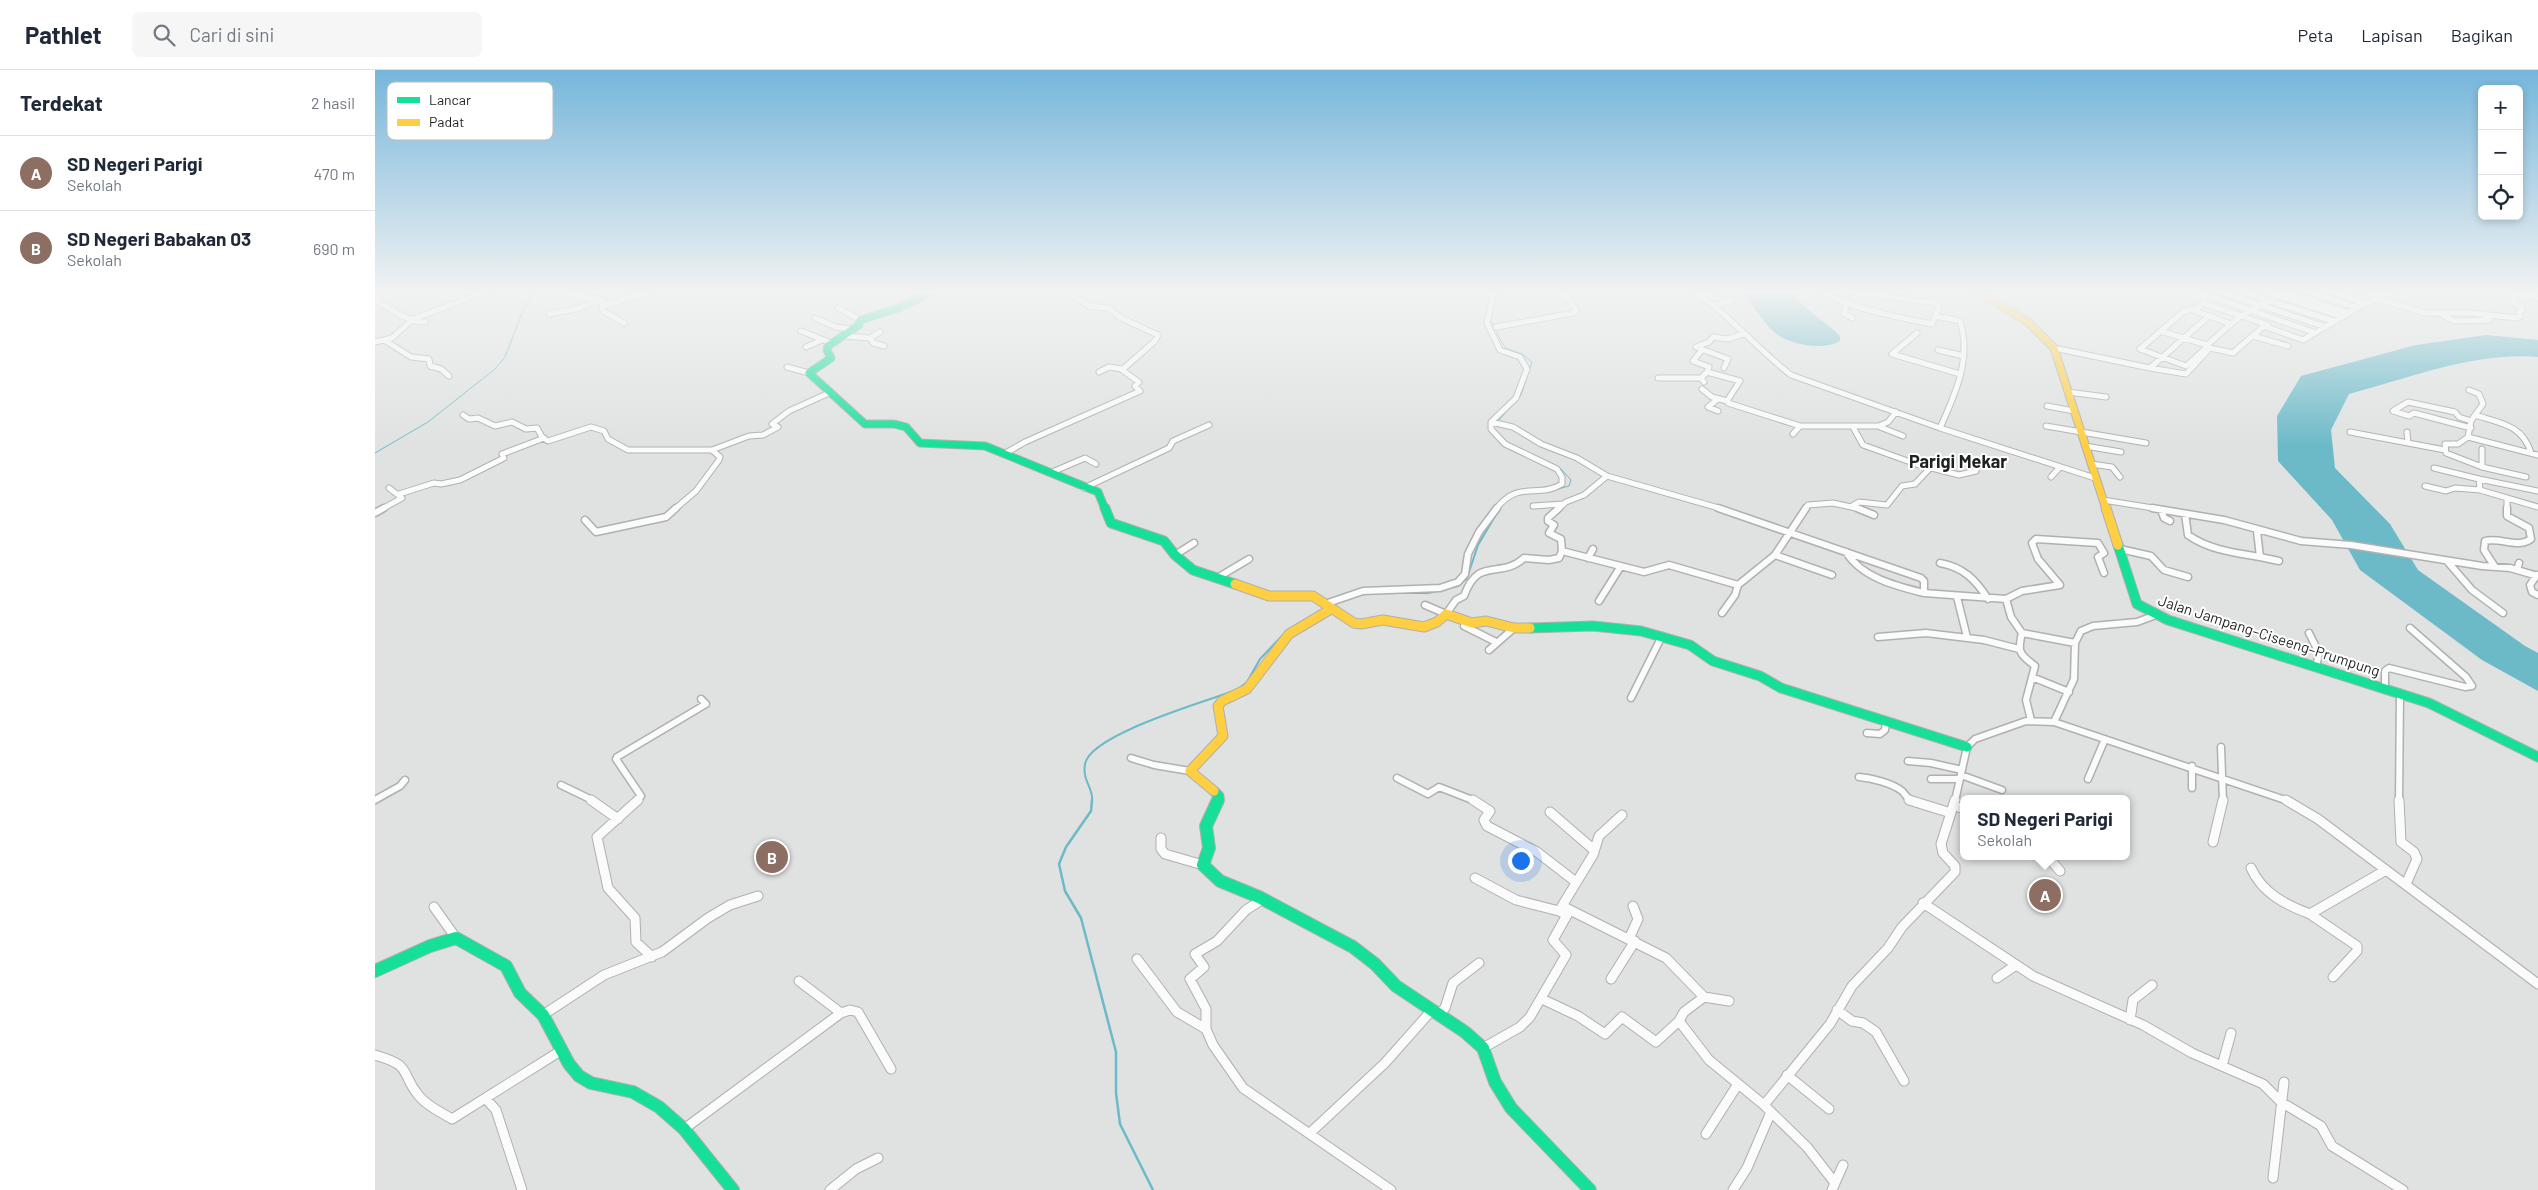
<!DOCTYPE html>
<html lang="id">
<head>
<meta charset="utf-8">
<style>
  body { margin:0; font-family:Barlow,sans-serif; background:#f6f6f7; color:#1f2937 }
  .controls { position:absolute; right:15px; top:15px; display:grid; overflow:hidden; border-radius:8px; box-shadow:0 2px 8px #0003 }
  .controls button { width:45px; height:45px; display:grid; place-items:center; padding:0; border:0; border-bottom:1px solid #e0e1e3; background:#fff; color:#1f2937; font:25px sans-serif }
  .you { position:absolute; left:1145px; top:790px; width:18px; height:18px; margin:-12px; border:4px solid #fff; border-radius:50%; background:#1a73e8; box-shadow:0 0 0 8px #1a73e833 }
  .badge { display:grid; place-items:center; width:32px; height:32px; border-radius:50%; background:#636563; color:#fff; font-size:16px; font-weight:700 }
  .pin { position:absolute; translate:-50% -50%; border:2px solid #fff; box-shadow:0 1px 5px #0006 }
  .popup { position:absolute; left:1585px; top:725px; width:170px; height:65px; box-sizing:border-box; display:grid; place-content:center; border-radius:8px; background:#fff; filter:drop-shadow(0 1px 4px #0005); font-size:16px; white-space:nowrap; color:#747a83 }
  .popup b { font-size:19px; color:#1f2937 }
  .popup::after { content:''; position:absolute; left:50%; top:100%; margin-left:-10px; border:10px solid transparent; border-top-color:#fff }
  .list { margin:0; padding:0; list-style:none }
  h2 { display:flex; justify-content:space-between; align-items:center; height:65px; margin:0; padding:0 20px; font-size:21px }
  h2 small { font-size:16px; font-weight:400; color:#747a83 }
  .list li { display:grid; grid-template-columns:32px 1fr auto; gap:15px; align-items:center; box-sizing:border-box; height:75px; padding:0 20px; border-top:1px solid #e0e1e3 }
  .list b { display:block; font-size:19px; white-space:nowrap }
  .list p { margin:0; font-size:16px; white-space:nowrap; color:#747a83 }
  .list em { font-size:16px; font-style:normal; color:#747a83 }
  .icon { flex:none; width:28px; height:28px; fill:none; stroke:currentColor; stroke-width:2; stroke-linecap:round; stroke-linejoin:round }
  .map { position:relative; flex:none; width:2163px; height:1120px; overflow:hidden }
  header { display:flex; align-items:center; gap:30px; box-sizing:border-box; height:70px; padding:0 25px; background:#fff; border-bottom:1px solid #e0e1e3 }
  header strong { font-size:24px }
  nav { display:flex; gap:28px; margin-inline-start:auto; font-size:18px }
  .search { width:350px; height:45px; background:#f6f6f7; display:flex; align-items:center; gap:12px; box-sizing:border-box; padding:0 18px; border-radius:8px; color:#747a83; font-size:19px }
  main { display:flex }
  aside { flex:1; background:#fff }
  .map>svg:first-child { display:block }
  .water { fill:#6cbac8 }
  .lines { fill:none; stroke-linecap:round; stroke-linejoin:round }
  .stream-far2 { stroke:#6cbac8; stroke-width:1 }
  .stream-far1 { stroke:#6cbac8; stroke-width:2 }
  .stream { stroke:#6cbac8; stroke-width:2.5 }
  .street-far2-casing { stroke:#afb0b0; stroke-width:7 }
  .street-far1-casing { stroke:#afb0b0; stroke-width:9 }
  .street-casing { stroke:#afb0b0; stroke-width:11 }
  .fast-far2-casing { stroke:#afb0b0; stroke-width:9 }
  .fast-far1-casing { stroke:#afb0b0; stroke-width:11 }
  .fast-casing { stroke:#afb0b0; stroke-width:14 }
  .slow-far1-casing { stroke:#afb0b0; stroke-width:9 }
  .slow-casing { stroke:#afb0b0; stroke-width:11 }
  .street-far2 { stroke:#fafbfa; stroke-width:5 }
  .street-far1 { stroke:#fafbfa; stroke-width:6 }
  .street { stroke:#fafbfa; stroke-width:9 }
  .fast-far2 { stroke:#16e098; stroke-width:7 }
  .fast-far1 { stroke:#16e098; stroke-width:9 }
  .fast { stroke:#16e098; stroke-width:12 }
  .slow-far1 { stroke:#ffcf43; stroke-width:7 }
  .slow { stroke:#ffcf43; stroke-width:9 }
  .labels { text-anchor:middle; stroke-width:4; stroke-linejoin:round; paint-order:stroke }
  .street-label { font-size:15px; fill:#1f211f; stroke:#fff }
  .quarter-label { font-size:18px; font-weight:bold; fill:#1f211f; stroke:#fff }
  .key { fill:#fff; stroke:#bcbcbc; stroke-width:1 }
  .key-label { font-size:14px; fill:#1f211f }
</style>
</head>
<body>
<header>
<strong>Pathlet</strong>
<div class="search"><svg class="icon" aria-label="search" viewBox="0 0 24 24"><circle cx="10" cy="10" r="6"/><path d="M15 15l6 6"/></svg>Cari di sini</div>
<nav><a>Peta</a><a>Lapisan</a><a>Bagikan</a></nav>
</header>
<main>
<aside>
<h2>Terdekat<small>2 hasil</small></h2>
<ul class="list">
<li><span class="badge" style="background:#8d6e63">A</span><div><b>SD Negeri Parigi</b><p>Sekolah</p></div><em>470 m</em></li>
<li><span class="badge" style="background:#8d6e63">B</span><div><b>SD Negeri Babakan 03</b><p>Sekolah</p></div><em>690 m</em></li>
</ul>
</aside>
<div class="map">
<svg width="2163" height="1120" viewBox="0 0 2163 1120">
  <rect width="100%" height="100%" fill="#e0e2e1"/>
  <path class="water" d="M1367,220h50c11,21 32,29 48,46v5c-17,10 -53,4 -67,-10 -12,-11 -21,-28 -31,-41z
    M2111,265l52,5v17c-65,-5 -127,21 -189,37l-18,36 4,38 55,56 28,46 107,76 13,7v38l-56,-31 -122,-90 -28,-50 -54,-59 -1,-45 24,-40 115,-31z"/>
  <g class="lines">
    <path class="stream-far2" d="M1114,248l16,30 17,6 10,8 -11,33 -23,26
      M0,383l53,-31 67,-53 10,-12 17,-44 13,-23
      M1161,386l24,12 11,12 -2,6 -18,5
      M1125,439l3,-5"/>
    <path class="stream-far1" d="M1011,523h42l30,-7 9,-8 11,-33 22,-37
      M916,558l14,-8
      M863,619l9,-7 13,-23 22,-23
      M717,731c2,-12 -10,-20 -7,-37 5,-29 118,-62 146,-72"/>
    <path class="stream" d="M717,730l-1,11 -25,36 -7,17 6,27 16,27 35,134v41l4,31 33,66"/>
    <g class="street-far2-casing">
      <path id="street-far2" d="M186,220l9,5 32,5 1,11 21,12
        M1119,220l-7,33 13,27 20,7 7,12 -11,29 -25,24v7l14,15 52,25 5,8v7c-24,15 -43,-5 -66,25
        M1317,220c37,24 64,58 99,85l149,53 155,50
        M1446,220c16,16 86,29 111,34l3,-8
        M1564,220l-6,10 6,7 -4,9 25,5c12,37 -5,74 -20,107
        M1829,220l-1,13 -5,5 -14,3 -44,38 46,17 22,-20
        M1839,220l109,36
        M1861,220l97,31
        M1886,220l80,26
        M1929,220l51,17
        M1949,220l38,12 -5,4
        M1966,220l10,2 5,-2
        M1988,220l20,6
        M2136,220l27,8
        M0,221l3,11c12,5 23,17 35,17
        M1909,222l62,20
        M192,224l12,-4
        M1829,224l109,38
        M1327,226l18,-6
        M1467,227l2,-6 91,12
        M2003,229l47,14h45l47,5 3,-1 -1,-5 3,-2v-3l-9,-4 4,-10
        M1472,232l-3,12 9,4
        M1828,233l65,22
        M1341,235l17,-5
        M228,236l54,-16
        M463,238l22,12
        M1817,240l17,6
        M174,244l27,-5 25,-9
        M2066,244l13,7 36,-1 -5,-6
        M440,248l21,9 15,2
        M36,251l14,1
        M1121,257l78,-14 2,-3 -14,-20
        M426,261l30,12
        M1785,261l47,14 24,-21
        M505,262l-10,6 3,5 11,3
        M1542,263l-25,21 68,20
        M470,266l25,2
        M1878,266l35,10
        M9,270l27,17 18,2 1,7 11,3 8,7
        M0,272l17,-4 21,-19 78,-29
        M431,277l16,-7
        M1679,278l96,20 59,-52 22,8 10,-8 48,-26
        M1563,280l26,6
        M1326,281l-8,10 16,6 -2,5
        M412,297l22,6
        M1349,298l4,-9 -32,-12 13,-5 4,-5 14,2 17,-5
        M1775,298l36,6 24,-26 23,5 31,-27 39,14 56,-33 37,-17
        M724,302l10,-5 13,2
        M1283,308h43
        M1329,312l-3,-4 6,-6 33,9 -13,20 1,2 72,23h79l9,-4 8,-10
        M1327,319l10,8 15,4
        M2094,320l10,4 4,10 -8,11c25,8 48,10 56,38
        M1693,322l38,5
        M1343,329l-10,8 10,4
        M1672,336l27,5
        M88,345l6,4 9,-1 17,8 17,-4 14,7 11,-1 5,9 6,4 43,-14 13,4 4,8 20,11h84l37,-14 14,-1 15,-8 -6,-3 17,-13 40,-18
        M2100,345l-4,6 -3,16 -10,7h-13l1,9 36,14 44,10
        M2096,351l-12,-4 -4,-5 -47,-10 -15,9 16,5 5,-3 57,15
        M1116,352l22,5 28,17 36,14 30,18 115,33
        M1671,356l100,17
        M1478,357l10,18 53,19 43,11 17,-4
        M1505,357l23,9
        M1975,362l95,18
        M2032,362l1,11
        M1418,364l7,-8
        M2093,367l70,18
        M1710,376l36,6
        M2107,379v18
        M629,384l21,-12 115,-51 -5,-5 4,-4 -17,-12 33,-29 3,-6 -37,-17 -13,-10 -19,-2 -18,-12 8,-4
        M1716,394l21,3 8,10
        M2059,398l45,11
        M675,403l35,-15 11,6
        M1676,407l9,-10
        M2050,416l21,5 9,-3 25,2
        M709,418l85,-40 4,-7 36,-16
        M2163,421l-59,-12 1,11 58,17
        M24,424l35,-11 7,1 19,-4 44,-22 -2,-4 42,-16
        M2132,428v11
        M1728,430l56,9
        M1158,436l30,-2
        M1477,436l7,-4 28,3 15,-19 13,-2 15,-16
        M7,439l20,-11 -13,-10
        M300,439l21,-18 23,-31 1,-3 -8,-7
        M1183,439l8,-7 18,-7 23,-19
        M1430,439l3,-4 25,-2 27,6"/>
    </g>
    <g class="street-far1-casing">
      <path id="street-far1" d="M1184,438l-11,10v3l6,4 -5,8 12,6 1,12
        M1343,438l203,70 3,3v12l82,6 5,18 11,16 53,10
        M1482,438l17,7
        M1777,438l72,12 77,21 50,4 131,21 28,2 28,8
        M1786,440l3,8 6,3
        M0,443l9,-5
        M1810,444l3,21c21,15 48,18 72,22
        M210,450l11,12 70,-15 10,-9
        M1882,461l3,26 19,4
        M1745,479l31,7 13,14 24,7
        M1471,482c16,26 50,34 78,41
        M800,485l19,-12
        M1400,485l57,20
        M1213,488l5,-9
        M2072,491l25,29 31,23
        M1565,493c23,4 36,17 48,36
        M2120,497l-11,-17 1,-9c16,-4 32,8 46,-2l-2,-11 -22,-12v-8
        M2142,500l2,-7
        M2162,505l-7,10 2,7 6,3
        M842,508l32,-19
        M1582,527l10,40
        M1631,529l16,-8 38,-6 -22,-26 -6,-16 4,-4 62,4 6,10 -6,4 6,16
        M1224,531l22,-35
        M950,534l38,-13 77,-3 18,-6 7,-8 3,-20 11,-22 18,-24
        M1050,535l21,9 10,-14 8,-4c15,-41 36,-16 60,-38l25,2 10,-2 3,-7 82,21 25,-7 69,20 37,-30 31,-47
        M1347,543l13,-18 3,-10
        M1093,552l-4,4 32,16
        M1647,563c-5,20 -2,21 13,33l-9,34 5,20
        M1934,563l10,20 -3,14
        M1503,567l48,-4 58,7 35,9
        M1114,580l25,-22
        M1657,607l37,15
        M2010,619v-18l4,-3 76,19 7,-1 -6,-9 -56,-49
        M1256,628l31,-62
        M1679,652l234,79
        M1492,663l13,1 5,-4 1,-9
        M1846,677l2,54
        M756,688l23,7 36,6
        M1533,691l23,2 31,7
        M1817,696v22
        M1586,705l41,15
        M1484,707c12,1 33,6 43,14 4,4 5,8 11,10
        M1022,708l31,16 11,-7 36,14
        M1556,709h29
        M1713,709l17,-40
        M186,715l33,16
        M0,730l25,-14 5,-6
        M261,731l5,-5 -25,-37 1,-2 89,-53 -5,-5
        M1580,731l12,-54 8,-8 51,-18 28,1 20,-43 1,-36 6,-12 12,-5 44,-4 19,-7
        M2024,731l1,-108"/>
    </g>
    <g class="street-casing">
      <path id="street" d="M216,730l27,19
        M263,730l-41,37 11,51 27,30 1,24 16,15
        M1098,730l17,11 -6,9 3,6 50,26 39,30
        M1534,730l42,13
        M1911,730l32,19 220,165
        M2024,730l2,42 13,10 3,7 -11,25
        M1579,735l10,4
        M1175,742l44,38
        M786,768v11l4,5 38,11
        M1838,772l10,-42
        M1672,786l13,15
        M1876,798c11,25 35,37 59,46
        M1100,808l41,22 43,11
        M888,829l-17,11 -29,31 -22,13 9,13 -14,12 16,30v20l7,16 30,43 148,102
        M1548,833l110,73 110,49 49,28 71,31 18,18 40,24 11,20 71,44
        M1187,836l104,52 38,39
        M59,837l22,31
        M1254,869l9,-20 -5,-13
        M762,889l40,53 29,17
        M1958,907l24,-26v-5l-47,-32 76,-44
        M1622,908l19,-13
        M1236,909l24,-38
        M424,911l42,32
        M1167,929l36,17 27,18 17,-17 34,25 23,-21
        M1354,931l-25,-4 -20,15 -5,9 30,39 55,45
        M1462,940l15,11 11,2 13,9 28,49
        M1064,944l6,-6 8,-25 26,-20
        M168,945l61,-40 58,-23 46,-34 22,-13 28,-9
        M1755,950l3,-20 19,-15
        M1108,978l37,-21 10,-10 36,-62 -13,-15 14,-25 -8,-4 34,-56 6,-19 23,-21
        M0,985c39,11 24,17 44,41 9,11 22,16 33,23l110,-69
        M1847,996l9,-33
        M1412,1005l42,34
        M111,1029l10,11 26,80
        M1396,1042l36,35 28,36 -3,7
        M309,1059l157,-116 9,-3 8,2 33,57
        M935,1063l75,-70 47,-53
        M1331,1064l32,-50
        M1898,1108l11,-96
        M1460,1113l8,-18
        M455,1120l26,-21 22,-11
        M1358,1120l14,-22 24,-56 -7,-7 66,-81 22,-38 36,-38 14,-21 53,-55v-6l-12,-13 -2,-9 14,-44"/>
    </g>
    <g class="fast-far2-casing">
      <path id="fast-far2" d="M554,220l3,2 -33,16 -39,12 -1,5 -31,21 -1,4 4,8 -22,15 56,51h29l12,3 14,16 65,3 113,46 7,17"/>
    </g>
    <g class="fast-far1-casing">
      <path id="fast-far1" d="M730,438l6,15 53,18 11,14 18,15 42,14
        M1743,475l19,59 31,16 261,83 109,54
        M1155,558l63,-2 48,5 49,14 23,16 47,15 21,12 186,59
        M839,721l5,5 -2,5"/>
    </g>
    <g class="fast-casing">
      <path id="fast" d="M843,730l-12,26 3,22 -6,17 17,16 39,16 94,50 22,17 21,22 69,46 18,16 12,34 16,26 79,82
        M0,901l55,-25 26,-8 50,28 14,27 23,22 26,49 10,12 12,7 42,9 26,15 25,22 49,61"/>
    </g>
    <g class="slow-far1-casing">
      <path id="slow-far1" d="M1599,220l54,32 26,26 52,161"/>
    </g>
    <g class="slow-casing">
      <path id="slow" d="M1731,438l12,37
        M860,514l34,12h44l41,27 7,1 22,-4 41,7 13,-5 9,-8 26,9 14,-2 28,7h16
        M839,721l-24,-20 33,-35 -5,-30 4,-5 25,-12 42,-55 42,-25"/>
    </g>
    <use href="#street-far2" class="street-far2"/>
    <use href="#street-far1" class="street-far1"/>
    <use href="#street" class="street"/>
    <use href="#fast-far2" class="fast-far2"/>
    <use href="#fast-far1" class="fast-far1"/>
    <use href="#fast" class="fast"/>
    <use href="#slow-far1" class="slow-far1"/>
    <use href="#slow" class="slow"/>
  </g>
  <linearGradient id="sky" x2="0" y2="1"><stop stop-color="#76b6db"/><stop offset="0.59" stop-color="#f1f2f2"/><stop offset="1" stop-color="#f1f2f2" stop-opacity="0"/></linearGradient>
  <rect width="2163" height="376" fill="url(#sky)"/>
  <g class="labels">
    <g class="street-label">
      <text transform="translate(1894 566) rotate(18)" y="5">Jalan Jampang–Ciseeng–Prumpung</text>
    </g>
    <g class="quarter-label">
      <text x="1583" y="398">Parigi Mekar</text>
    </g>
  </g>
  <rect x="12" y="12" width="166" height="58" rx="8" class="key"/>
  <rect x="22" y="27" width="23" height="6" fill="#16e098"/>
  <rect x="22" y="49" width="23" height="7" fill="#ffcf43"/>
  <g class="key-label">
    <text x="54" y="35">Lancar</text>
    <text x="54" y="57">Padat</text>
  </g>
</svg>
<div class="controls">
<button>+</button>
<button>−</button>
<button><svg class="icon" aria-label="locate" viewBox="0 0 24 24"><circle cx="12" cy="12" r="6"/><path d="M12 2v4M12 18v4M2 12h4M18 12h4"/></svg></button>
</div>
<div class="you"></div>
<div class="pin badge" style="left:1670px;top:825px;background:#8d6e63">A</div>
<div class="popup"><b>SD Negeri Parigi</b>Sekolah</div>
<div class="pin badge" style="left:397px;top:787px;background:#8d6e63">B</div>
</div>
</main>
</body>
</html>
